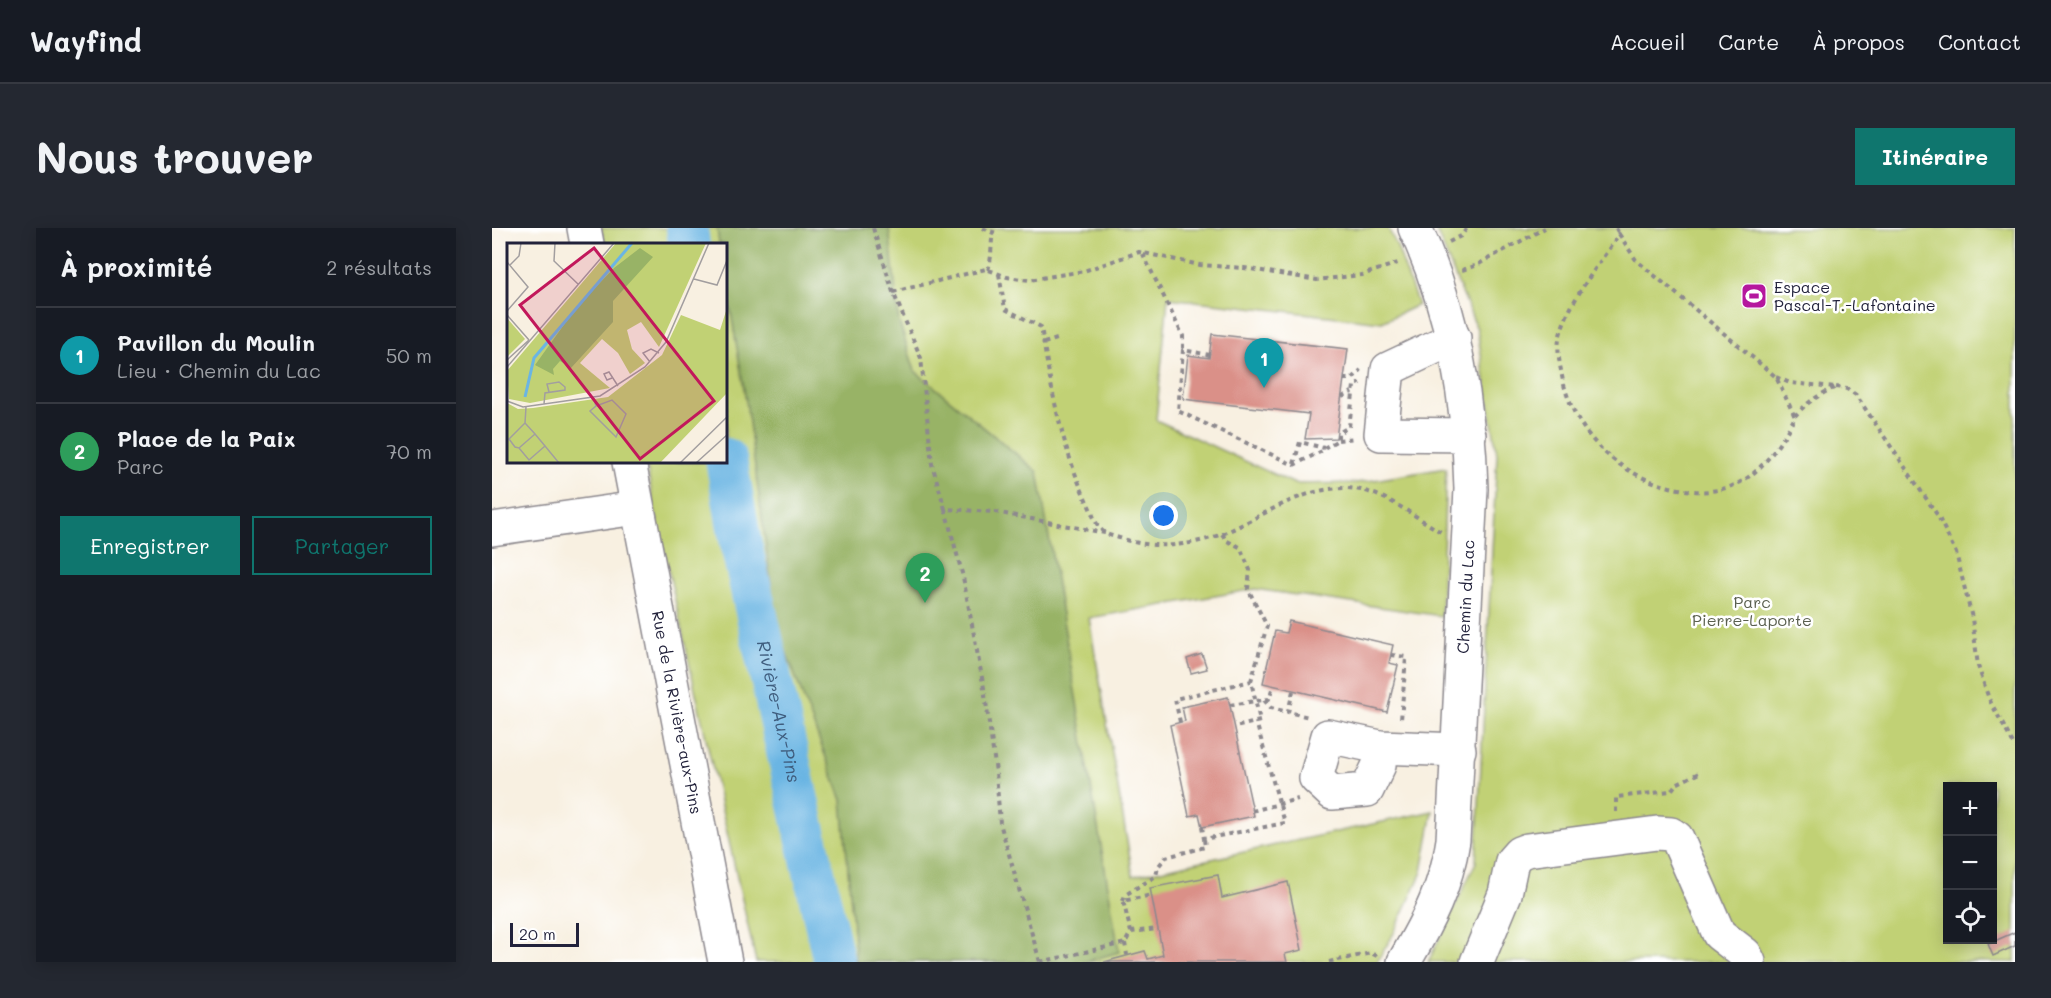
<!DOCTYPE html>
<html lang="fr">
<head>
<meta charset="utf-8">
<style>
  body { margin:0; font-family:Mali,sans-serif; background:#242831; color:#f1f3f6 }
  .controls { position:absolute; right:18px; bottom:18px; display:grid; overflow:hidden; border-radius:0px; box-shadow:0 3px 15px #0003 }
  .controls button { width:54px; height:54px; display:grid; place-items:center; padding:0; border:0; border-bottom:2px solid #363941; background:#171b24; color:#f1f3f6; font:30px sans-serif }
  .scale { position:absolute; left:18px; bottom:15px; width:69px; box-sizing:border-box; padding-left:6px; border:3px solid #22223b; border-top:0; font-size:16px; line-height:21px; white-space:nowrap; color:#22223b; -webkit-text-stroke:4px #fff; paint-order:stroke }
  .you { position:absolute; left:672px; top:288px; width:21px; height:21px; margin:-15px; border:4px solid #fff; border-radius:50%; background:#1a73e8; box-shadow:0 0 0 9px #1a73e833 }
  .badge { display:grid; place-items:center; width:39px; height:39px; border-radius:50%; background:#0f766e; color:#fff; font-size:20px; font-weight:700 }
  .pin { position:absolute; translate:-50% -50px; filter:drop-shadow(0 2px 3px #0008) }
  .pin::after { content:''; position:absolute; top:32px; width:21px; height:18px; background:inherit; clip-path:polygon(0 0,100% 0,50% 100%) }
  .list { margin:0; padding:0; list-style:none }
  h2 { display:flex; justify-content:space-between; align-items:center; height:78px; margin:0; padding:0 24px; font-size:26px }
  h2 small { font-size:20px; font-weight:400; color:#9ea1a6 }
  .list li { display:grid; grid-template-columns:39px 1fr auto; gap:18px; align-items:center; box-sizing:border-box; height:96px; padding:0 24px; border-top:2px solid #363941 }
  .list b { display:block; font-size:22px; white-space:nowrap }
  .list p { margin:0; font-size:20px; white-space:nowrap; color:#9ea1a6 }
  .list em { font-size:20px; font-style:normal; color:#9ea1a6 }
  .actions { display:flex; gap:12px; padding:18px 24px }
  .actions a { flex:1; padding:14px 0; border:2px solid #0f766e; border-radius:0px; text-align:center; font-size:21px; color:#0f766e }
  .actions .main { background:#0f766e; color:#fff }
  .icon { flex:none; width:33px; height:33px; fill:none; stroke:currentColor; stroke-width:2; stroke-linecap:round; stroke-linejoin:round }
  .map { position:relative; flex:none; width:1523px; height:734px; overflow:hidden; border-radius:0px }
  header { display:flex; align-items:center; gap:36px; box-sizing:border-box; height:84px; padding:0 30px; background:#171b24; border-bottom:2px solid #363941 }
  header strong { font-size:28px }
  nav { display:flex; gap:33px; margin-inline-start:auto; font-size:21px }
  .intro { display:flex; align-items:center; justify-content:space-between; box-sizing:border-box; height:144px; padding:0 36px }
  h1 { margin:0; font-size:42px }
  .button { padding:15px 27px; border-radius:0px; background:#0f766e; color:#fff; font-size:21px; font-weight:700 }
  main { display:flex; gap:36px; padding:0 36px }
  aside { flex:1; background:#171b24; border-radius:0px; box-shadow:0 3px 15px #0003 }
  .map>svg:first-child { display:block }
  .green { fill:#c1d174; stroke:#727a58; stroke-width:1.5; fill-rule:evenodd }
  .forest { fill:#98b366; stroke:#5d6a50; stroke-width:1.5 }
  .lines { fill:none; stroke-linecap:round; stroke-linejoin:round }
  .river { stroke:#6bb5e3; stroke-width:42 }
  .building { fill:#da9088 }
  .minor-casing { stroke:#8d898e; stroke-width:36 }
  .path { stroke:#8d898e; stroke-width:4; stroke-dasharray:4.5 4.5; stroke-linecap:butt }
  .minor { stroke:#fff; stroke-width:33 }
  .labels { text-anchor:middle; stroke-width:5; stroke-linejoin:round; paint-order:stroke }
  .poi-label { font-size:16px; fill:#22223b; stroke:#fff; text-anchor:start }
  .street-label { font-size:16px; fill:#22223b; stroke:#fff }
  .park-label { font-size:16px; fill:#5a5f4f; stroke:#fff }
  .water-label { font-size:18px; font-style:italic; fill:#3f5d7e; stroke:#fff }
  .inset-river { fill:none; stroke:#6bb5e3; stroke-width:3 }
  .inset-road { fill:none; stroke:#a29e9f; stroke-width:1.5 }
  .view { fill:#c2185b; fill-opacity:0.15; stroke:#c2185b; stroke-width:3 }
  .inset-edge { fill:none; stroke:#22223b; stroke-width:3 }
</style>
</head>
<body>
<header>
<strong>Wayfind</strong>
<nav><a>Accueil</a><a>Carte</a><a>À propos</a><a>Contact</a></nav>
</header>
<div class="intro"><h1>Nous trouver</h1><a class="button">Itinéraire</a></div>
<main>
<aside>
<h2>À proximité<small>2 résultats</small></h2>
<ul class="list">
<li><span class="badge" style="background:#0f9aa8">1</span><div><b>Pavillon du Moulin</b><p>Lieu · Chemin du Lac</p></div><em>50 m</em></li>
<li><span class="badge" style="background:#2e9e5b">2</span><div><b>Place de la Paix</b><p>Parc</p></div><em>70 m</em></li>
</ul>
<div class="actions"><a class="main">Enregistrer</a><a>Partager</a></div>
</aside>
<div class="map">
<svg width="1523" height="734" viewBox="0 0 1523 734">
  <rect width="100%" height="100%" fill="#fff"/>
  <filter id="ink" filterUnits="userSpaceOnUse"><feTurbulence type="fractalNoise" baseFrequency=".0167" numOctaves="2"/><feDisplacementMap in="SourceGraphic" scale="12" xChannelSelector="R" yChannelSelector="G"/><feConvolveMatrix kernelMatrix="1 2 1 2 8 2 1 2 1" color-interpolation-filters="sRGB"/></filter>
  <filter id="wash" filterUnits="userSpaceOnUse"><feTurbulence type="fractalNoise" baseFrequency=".008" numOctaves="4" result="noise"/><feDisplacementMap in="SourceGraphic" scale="24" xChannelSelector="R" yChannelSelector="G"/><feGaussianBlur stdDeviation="1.35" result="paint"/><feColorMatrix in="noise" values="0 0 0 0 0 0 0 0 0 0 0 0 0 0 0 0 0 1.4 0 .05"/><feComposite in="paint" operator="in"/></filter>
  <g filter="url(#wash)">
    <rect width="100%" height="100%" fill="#f8f0e1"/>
    <path class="green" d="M109,0h787l8,16 22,61 -36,17 -214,-24 -12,122 139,64 61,-1 90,-15 -5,148 -186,-27 -166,29 44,258 300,-65 -11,61 -28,61 -17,29h-621l-102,-456 -8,-44h80v-218h-121z
      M943,0h580v734h-587l48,-100 21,-408 -20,-125zM1456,558h44v154h-44z"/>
    <path class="forest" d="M225,0h172l10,94 16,49 123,101 81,480 -34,10h-229l-14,-162 -65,-172 -31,-227 -20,-118v-39h-7z"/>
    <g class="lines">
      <g class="river">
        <path d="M195,0l2,16"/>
        <path id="s1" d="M234,231l15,85 93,418"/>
      </g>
    </g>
    <g id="blocks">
      <path class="building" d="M720,106l136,15 -12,89 -31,1 4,-25 -126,-15 5,-44 21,3z
        M797,393l104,24 -4,18 9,2 -11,47 -124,-29 12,-52 11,2z
        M710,426l5,15 -16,4 -4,-14z
        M736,469l26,119 -52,11 -3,-13 -10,2 -19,-91 15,-4 -3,-14z
        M726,647l4,23 66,-16 14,68 -17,4 2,8h-183l41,-11 3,8 15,-4 -13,-67z
        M1523,704v14l-22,10 -5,-12z"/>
    </g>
  </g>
  <g filter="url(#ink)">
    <use href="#blocks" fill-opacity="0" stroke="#8d898e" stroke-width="1.5"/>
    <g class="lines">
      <g class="minor-casing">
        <g id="minor">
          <path d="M92,0l3,16"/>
          <path d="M962,110l-66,31 -7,65 88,1"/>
          <path id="s2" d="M137,234l96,500"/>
          <path d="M0,301l145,-21"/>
          <path d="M888,519l-1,18 -12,25 -35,3 -16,-15 12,-42 52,11 79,3"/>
          <path id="s3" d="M912,734c23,-39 43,-77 49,-122l18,-351c-2,-90 -18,-179 -56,-261"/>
          <path d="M985,734l28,-68 7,-33 7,-8 8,-3 130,-17 14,1 6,4 42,96 26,20 4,8"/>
        </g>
      </g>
      <path class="path" d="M381,0l20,64 28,66 11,106 13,45 50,3 110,21
        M491,0l10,5
        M1124,0l3,6
        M1127,6l17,26 140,117 19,40c-14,26 -34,58 -63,69 -21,8 -41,6 -62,1 -54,-13 -97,-55 -108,-111 -2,-11 -5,-25 -3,-36 6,-34 41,-77 60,-106z
        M957,14l12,-6 6,-8
        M651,26l40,82v14
        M496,42c5,-14 2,-28 6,-42
        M970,42l13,-4 70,-38
        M507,46l6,35 36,18c10,62 21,123 48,179 4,9 8,22 16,27 5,3 12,4 18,6 34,11 73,7 106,-8 37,-17 75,-44 118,-43 35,2 65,27 94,44
        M401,64l93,-23 21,8 22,3 55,-9 55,-19 61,13 44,3 73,12 45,-5 39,-13
        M552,115l16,-5
        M718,127l-27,-5 -5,61 116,54 30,-15v-2l14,-8v-7l11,-6 5,-41 6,-3
        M1284,149l14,6 46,4c-16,7 -29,15 -41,29
        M852,151h8l9,-9
        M1344,159l11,2 9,6 82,121 18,37 16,65 6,48 11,33 26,48
        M850,169l10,-5
        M846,212l17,-2
        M802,236l6,-22 24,6
        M453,281l18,68 21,111 12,84 4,51 40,139
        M730,306l5,7 13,6 10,23 -2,19 19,37 -16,55 9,40 -25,6
        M899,427l15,2 -5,63
        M801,463l-5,21 21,5
        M772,472l7,8 17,4
        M738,477l39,-6 4,-13
        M688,494l-5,-23 76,-18
        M760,583l46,-12
        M1124,584v-15l55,-6 5,-7 23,-11
        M710,599l2,12 81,-16 -29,-101
        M631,673l2,-6 31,-19 2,-9 8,-10 39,-10 -1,-8
        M639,704l27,-3
        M633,715l2,12
        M548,734l85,-19 6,-11 -8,-31 29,-6
        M837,734l42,-9 6,3"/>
      <use href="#minor" class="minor"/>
    </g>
  </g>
  <defs>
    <g id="stadium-square" transform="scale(1.35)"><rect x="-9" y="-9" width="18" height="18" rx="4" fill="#b5179e" stroke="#fff"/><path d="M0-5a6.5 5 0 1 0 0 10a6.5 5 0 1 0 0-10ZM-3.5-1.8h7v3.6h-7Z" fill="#fff"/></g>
  </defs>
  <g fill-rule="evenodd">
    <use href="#stadium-square" x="1262" y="68"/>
  </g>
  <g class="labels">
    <g class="poi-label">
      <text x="1282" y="65">Espace<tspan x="1282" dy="18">Pascal-T.-Lafontaine</tspan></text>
    </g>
    <g class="street-label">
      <text dy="6" stroke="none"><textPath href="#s3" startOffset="376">Chemin du Lac</textPath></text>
      <text dy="6" stroke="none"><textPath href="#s2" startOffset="255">Rue de la Rivière-aux-Pins</textPath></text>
    </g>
    <g class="park-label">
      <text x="1260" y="380">Parc<tspan x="1260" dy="18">Pierre-Laporte</tspan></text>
    </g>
    <g class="water-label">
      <text dy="6" stroke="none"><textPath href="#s1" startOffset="258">Rivière-Aux-Pins</textPath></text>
    </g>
  </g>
  <g transform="translate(15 15)">
    <rect width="220" height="220" fill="#f8f0e1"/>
    <path d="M109,0h90l-47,104 -18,-25 -14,8 5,19 13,14 -15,11 -12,-21 -16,-14 -22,24 30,25 -80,15 -21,-4 -2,-28zM220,65v85l-67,70h-153v-60l11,6 15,-1 75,-11 54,-42 19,-40 39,15zM0,75l18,21 -18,18z" fill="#c1d174"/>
    <path d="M133,5l13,9 -40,44v21l-42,46 -11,-7 -7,8 1,6 -19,-10 41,-57 38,-40z" fill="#98b366"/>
    <path class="inset-river" d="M18,154l9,-39 98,-115"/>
    <path class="inset-road" d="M48,0l-1,18 24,23M0,19l21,25 -21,24M3,22l9,-9 2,-13M187,36l23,6 11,-27M0,72l22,25M0,117l22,-20M143,119l-7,-9 8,-4 8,4M0,124l107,-124M105,135l-5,2 -3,-6 5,-2 9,14M86,154l3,9 -6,5 26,26 10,-23 -14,-14 -16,6M0,158l16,6 77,-11 45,-29 21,-25 43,-99M37,161l1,-11 20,-3v-3l-6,-5 -12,2 2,8M18,180l10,11 -16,14 -4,-1 -6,-8 16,-16 1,-16M38,203l14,17M12,205l10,12 16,-14 -10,-12M173,220l48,-47M189,220l32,-29"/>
    <path class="view" d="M87,5l120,153 -74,58 -120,-154z"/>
    <rect width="220" height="220" class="inset-edge"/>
  </g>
</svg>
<div class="controls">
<button>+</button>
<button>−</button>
<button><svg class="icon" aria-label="locate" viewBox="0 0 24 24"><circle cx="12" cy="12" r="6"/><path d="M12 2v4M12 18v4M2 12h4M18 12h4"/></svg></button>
</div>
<div class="scale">20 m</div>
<div class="you"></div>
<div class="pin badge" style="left:772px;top:160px;background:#0f9aa8">1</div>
<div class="pin badge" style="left:433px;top:375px;background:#2e9e5b">2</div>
</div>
</main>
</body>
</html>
